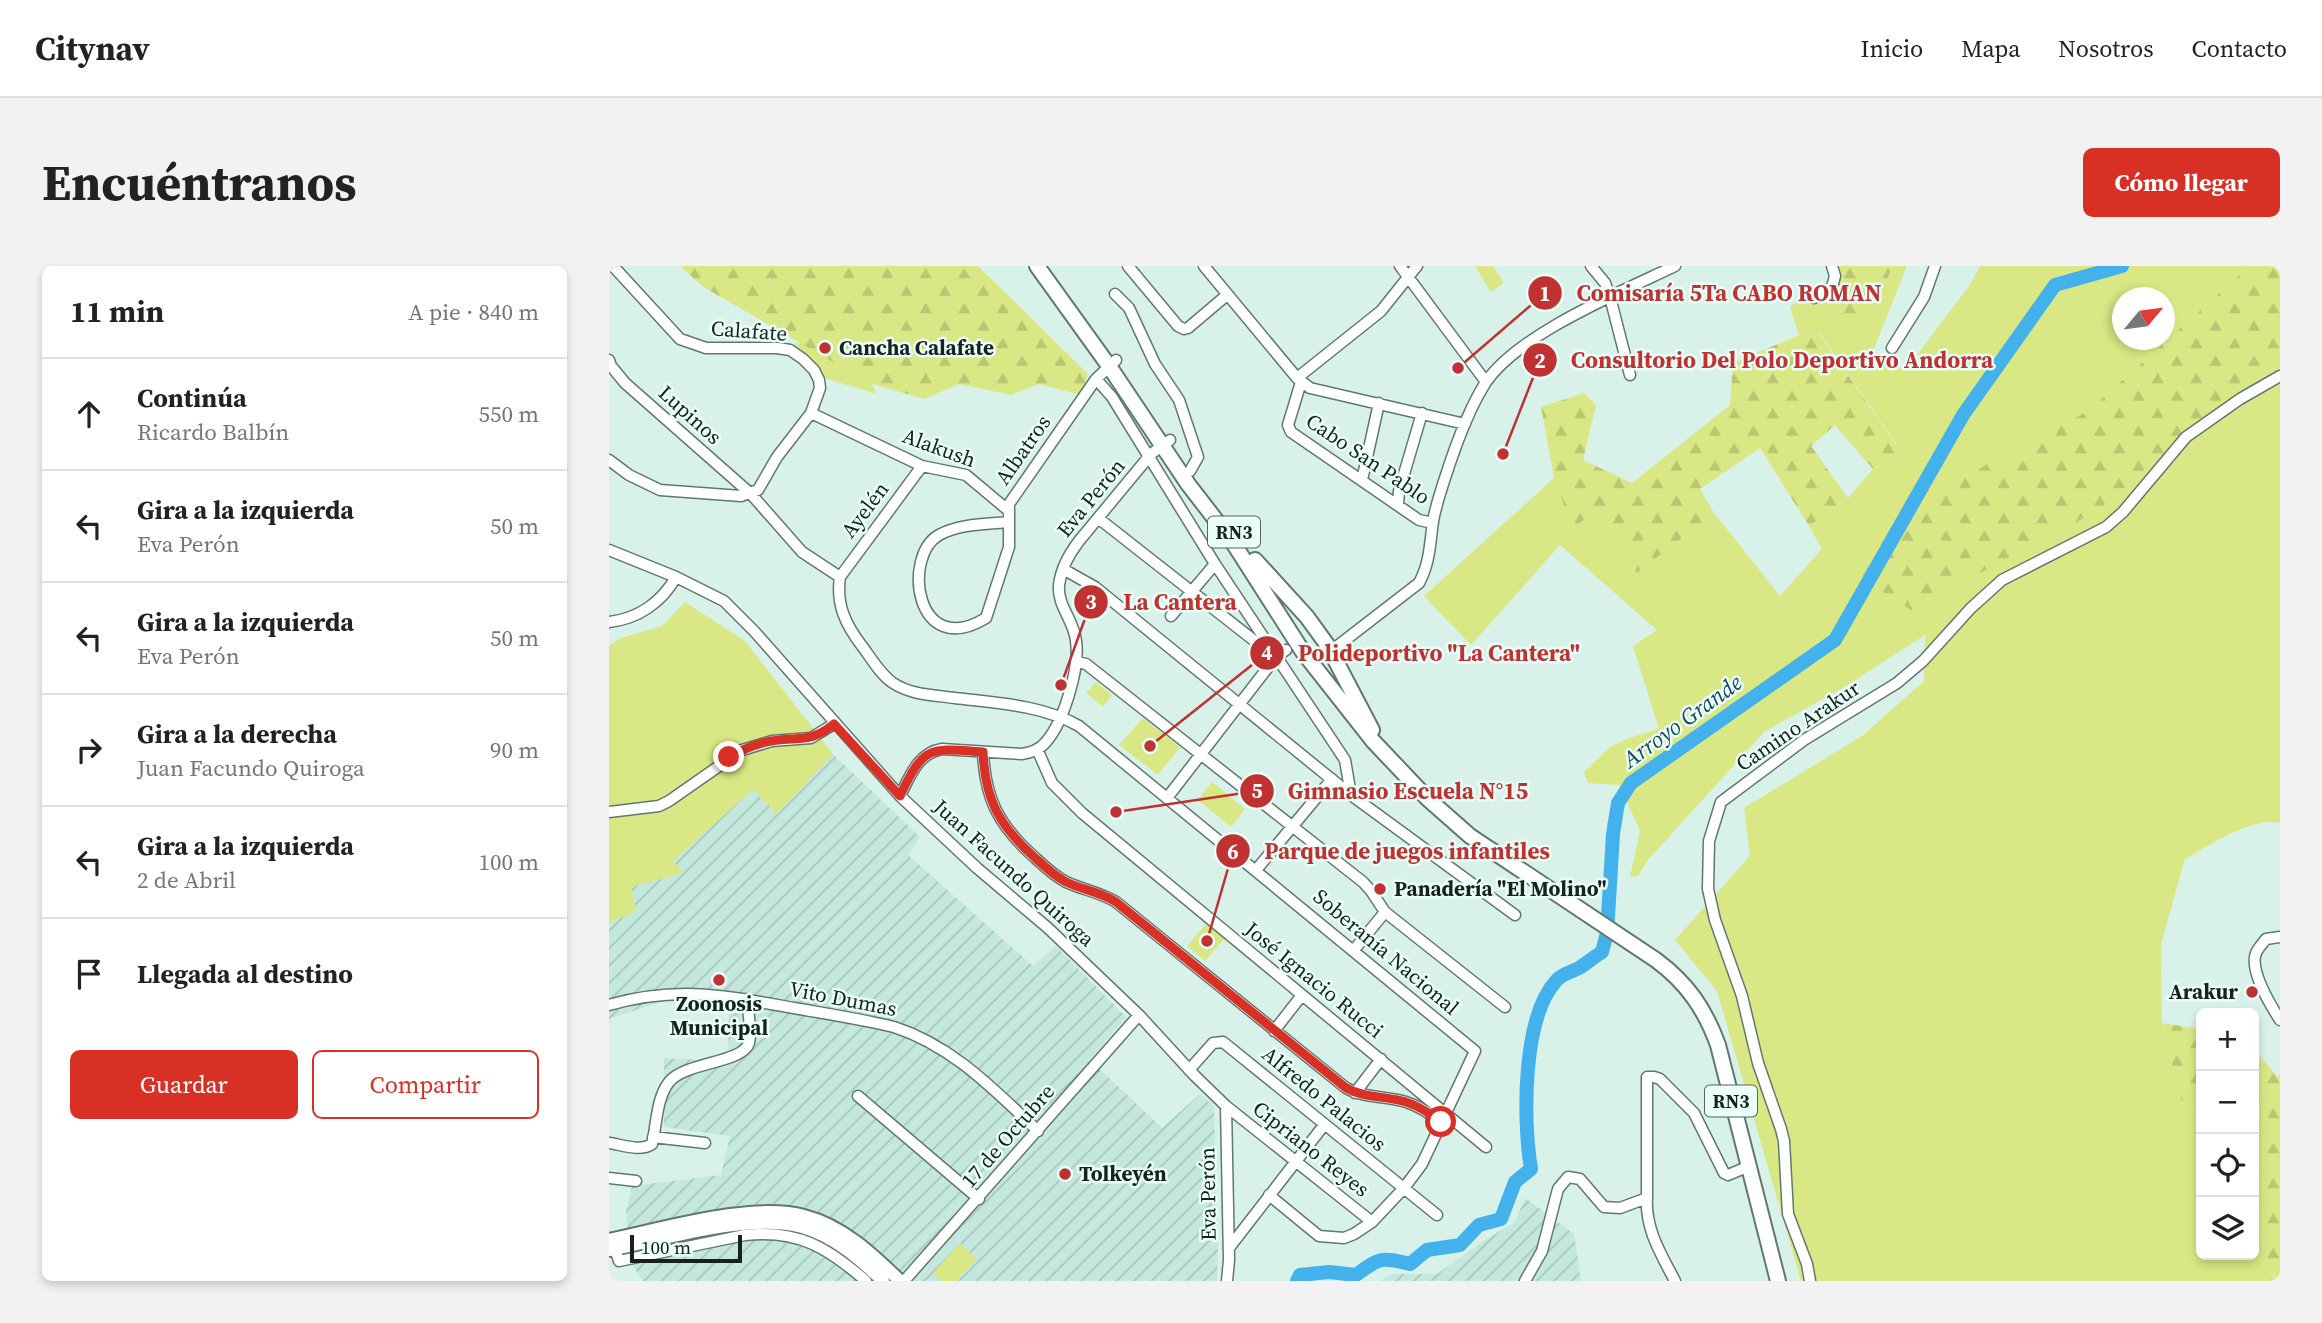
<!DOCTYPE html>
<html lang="es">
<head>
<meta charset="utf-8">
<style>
  body { margin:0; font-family:"Source Serif 4",serif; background:#f2f2f2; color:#222 }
  .controls { position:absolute; right:21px; bottom:21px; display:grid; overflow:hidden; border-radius:10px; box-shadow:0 4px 10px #0003 }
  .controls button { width:63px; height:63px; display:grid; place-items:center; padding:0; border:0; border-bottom:2px solid #e0e0e0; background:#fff; color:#222; font:35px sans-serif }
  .compass { position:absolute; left:1503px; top:21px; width:63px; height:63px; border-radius:50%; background:#fff; box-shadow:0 4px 10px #0003; rotate:61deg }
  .scale { position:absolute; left:21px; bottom:18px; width:112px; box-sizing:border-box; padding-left:7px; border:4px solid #17211e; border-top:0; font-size:19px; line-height:24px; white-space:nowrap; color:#17211e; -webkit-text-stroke:5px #e9fef8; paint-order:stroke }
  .stop { position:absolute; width:21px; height:21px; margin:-16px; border:5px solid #d93025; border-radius:50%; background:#fff }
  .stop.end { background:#d93025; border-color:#fff; box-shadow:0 2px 7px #0008 }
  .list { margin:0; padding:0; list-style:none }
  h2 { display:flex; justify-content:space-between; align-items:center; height:91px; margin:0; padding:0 28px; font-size:30px }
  h2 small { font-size:23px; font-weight:400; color:#767676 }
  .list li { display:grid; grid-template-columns:46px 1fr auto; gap:21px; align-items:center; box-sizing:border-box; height:112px; padding:0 28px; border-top:2px solid #e0e0e0 }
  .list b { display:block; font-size:26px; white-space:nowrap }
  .list p { margin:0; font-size:23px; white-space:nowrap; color:#767676 }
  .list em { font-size:23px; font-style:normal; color:#767676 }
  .actions { display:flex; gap:14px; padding:21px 28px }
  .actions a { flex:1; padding:16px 0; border:2px solid #d93025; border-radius:10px; text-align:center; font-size:24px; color:#d93025 }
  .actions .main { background:#d93025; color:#fff }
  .icon { flex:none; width:38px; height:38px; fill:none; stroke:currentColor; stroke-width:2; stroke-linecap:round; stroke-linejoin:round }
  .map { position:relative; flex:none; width:1671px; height:1015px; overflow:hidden; border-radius:10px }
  header { display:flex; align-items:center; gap:42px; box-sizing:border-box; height:98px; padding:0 35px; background:#fff; border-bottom:2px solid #e0e0e0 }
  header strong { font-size:33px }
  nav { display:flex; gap:38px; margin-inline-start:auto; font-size:24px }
  .intro { display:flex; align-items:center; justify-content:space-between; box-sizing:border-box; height:168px; padding:0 42px }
  h1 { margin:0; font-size:49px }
  .button { padding:18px 32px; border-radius:10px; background:#d93025; color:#fff; font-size:24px; font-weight:700 }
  main { display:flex; gap:42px; padding:0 42px }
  aside { flex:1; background:#fff; border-radius:10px; box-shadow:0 4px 10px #0003 }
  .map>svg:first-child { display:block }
  .industrial { fill:url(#industrial-furrows) }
  .green { fill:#d9e884; fill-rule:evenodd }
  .forest { fill:url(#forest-firs) }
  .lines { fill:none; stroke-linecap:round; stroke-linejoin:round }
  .river { stroke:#43b2ec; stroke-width:14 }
  .minor-casing { stroke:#607871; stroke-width:13 }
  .major-casing { stroke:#607871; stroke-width:16 }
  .highway-casing { stroke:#607871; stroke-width:18 }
  .minor { stroke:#fff; stroke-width:10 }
  .major { stroke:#fff; stroke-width:12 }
  .highway { stroke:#fff; stroke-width:14 }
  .route { stroke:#d93025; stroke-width:9 }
  .poi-dot { fill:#c03131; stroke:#e9fef8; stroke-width:2.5 }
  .labels { text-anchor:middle; stroke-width:5; stroke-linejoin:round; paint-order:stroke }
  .shield { fill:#e9fef8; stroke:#56635f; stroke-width:2 }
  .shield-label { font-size:19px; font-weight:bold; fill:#17211e }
  .street-label { font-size:21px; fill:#17211e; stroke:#e9fef8 }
  .poi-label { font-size:21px; font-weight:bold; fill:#17211e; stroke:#e9fef8; text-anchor:start }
  .water-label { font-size:23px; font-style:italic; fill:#19465e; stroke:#e9fef8 }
  .leader { fill:none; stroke:#c03131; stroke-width:2.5 }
  .callout-dot { fill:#c03131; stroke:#e9fef8; stroke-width:2.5 }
  .mark-label { font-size:21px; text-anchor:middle; font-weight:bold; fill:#fff }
  .callout-label { font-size:23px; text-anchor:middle; font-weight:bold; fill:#c03131; stroke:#e9fef8; stroke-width:5; stroke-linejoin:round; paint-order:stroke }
</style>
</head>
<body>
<header>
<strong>Citynav</strong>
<nav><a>Inicio</a><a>Mapa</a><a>Nosotros</a><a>Contacto</a></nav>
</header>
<div class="intro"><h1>Encuéntranos</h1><a class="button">Cómo llegar</a></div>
<main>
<aside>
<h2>11 min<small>A pie · 840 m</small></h2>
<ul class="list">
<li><svg class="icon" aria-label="ahead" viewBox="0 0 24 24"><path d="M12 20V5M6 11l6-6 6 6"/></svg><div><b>Continúa</b><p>Ricardo Balbín</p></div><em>550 m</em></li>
<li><svg class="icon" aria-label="left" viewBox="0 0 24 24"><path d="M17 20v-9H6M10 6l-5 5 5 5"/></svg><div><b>Gira a la izquierda</b><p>Eva Perón</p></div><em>50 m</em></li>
<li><svg class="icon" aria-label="left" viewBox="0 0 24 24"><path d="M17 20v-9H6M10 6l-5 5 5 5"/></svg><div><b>Gira a la izquierda</b><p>Eva Perón</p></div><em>50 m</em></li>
<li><svg class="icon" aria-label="right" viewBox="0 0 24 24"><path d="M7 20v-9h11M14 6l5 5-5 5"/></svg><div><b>Gira a la derecha</b><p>Juan Facundo Quiroga</p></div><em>90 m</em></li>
<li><svg class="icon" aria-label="left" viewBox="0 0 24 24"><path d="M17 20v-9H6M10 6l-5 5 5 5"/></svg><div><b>Gira a la izquierda</b><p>2 de Abril</p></div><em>100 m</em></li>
<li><svg class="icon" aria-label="arrive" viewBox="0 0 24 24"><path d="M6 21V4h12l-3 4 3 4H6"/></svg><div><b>Llegada al destino</b></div></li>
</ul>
<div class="actions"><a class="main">Guardar</a><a>Compartir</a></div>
</aside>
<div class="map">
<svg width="1671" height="1015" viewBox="0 0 1671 1015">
  <defs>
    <pattern id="industrial-furrows" width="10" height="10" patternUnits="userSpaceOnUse" patternTransform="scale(1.75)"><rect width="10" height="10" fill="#c4e8dd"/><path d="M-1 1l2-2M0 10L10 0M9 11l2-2" fill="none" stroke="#a8c7bd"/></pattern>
    <pattern id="forest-firs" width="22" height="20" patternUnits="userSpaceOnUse" patternTransform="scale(1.75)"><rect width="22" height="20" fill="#d9e884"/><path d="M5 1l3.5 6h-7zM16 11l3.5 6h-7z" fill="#bac772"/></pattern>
  </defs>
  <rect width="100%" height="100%" fill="#d8f2ea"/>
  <path class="industrial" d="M224,488l87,83 -12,18 125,111 23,-20 70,71 -36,43 72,68 38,-34 14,12 4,140 -1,35h-574l-12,-18 -5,-52 6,-25 89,-11 9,-39 -66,-9v-69l64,3 1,-51 -65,-9 -55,18v-96l27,-12 -6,-24 53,-14 -11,-12 81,-72 25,24z
    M916,932l49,36 7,47h-201l12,-7h45l45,-32 33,-20z"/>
  <path class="green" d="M866,0h18l11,17 -13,9z
    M1284,0h14l-34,85 32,20 64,-85 11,-20h265l-1,5 -156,140 -55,31 64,69 183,-154v466c-27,-7 -72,23 -95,36l-24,85 1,80 20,80 19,6v145h53v-20l11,34 15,12h-479l-84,-290 -42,-51 75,-84 -6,-48 118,-72 62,-55 1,-46 -79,51 -82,46 -117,129 -9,15 -8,1 10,-47 -21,-45 -31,-2 -4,-11 26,-25 19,-9 30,-9 -26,-83 24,-16 -97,-85 -89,100 -47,-49 130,-118 19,51 22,-21 42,65 77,-60 66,83 42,-47 -13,-23 39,-28 25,-29 27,-20 -81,-117 -18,10 -11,-35 10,-8 63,31zM1514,32h42v42h-42z
    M199,74l58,33 11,21 -53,-16 -8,-14 -22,-20z
    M76,336l60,39 88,113 -56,60 -24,-25 -80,72 11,12 -53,14 5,24 -27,12v-277l12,-8 41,-12z
    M487,416l16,13 -9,12 -17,-14z
    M534,452l37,29 -22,28 -39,-30z
    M603,516l33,27 -14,18 -33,-27z
    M599,656l18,15 -21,24 -18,-15z
    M351,977l17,16 -21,22h-15l-8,-8z"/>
  <path class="forest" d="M71,0h298l110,108 -7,21 -42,-11 -28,11 -52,-11 -35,15 -55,-16 -167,-97z
    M1231,0h53l-30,64 -50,-25z
    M1636,0h35v91l-183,154 -186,99 -56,-36 93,-89 140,-74 156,-140z
    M1209,66l82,118 -27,19 -38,-44 -24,21 37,52 -39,28 -49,-78 -60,41 14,24 -77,60 -42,-65 -22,22 -19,-52 -13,-71 43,-14 12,12 -13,55 49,23 98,-78 3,-42 66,-28 3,6z
    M1553,757l39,6v81l-19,-6z
    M1645,783l23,27 3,-1v204l-15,-10 -11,-34z"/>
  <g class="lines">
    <path class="river" d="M688,1015l3,-6 29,-3 27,3c24,-18 26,-18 54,-11l17,-14 33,-5 19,-20 22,-6 14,-37 16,-13c-8,-48 -9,-151 25,-188 5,-7 16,-9 23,-13 8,-5 15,-11 23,-16l5,-19 6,-99 5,-31 13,-20 204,-143 128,-225 92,-130 67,-19"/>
    <g class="minor-casing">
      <path id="minor" d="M519,0l50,60 6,3 4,-1 39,-33
        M595,0l93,112 13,10 155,36
        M791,0l86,116
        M982,0l14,17 5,14 20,78
        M506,28l14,14 26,56 24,36 19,57 -8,14
        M1205,32l18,-11 3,-11 -3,-10
        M1283,82l32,-51 11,-31
        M0,94l2,6 14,17 126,111 51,58 38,25c-4,27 5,47 22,69 9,12 18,28 31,37 18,12 41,12 62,15 42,5 87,7 124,28l396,325 -53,113 -18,24 -32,34 -18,12 -10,4 -25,-2 -50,-41
        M688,112l84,-67 36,-45
        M487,113l16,18 103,167 130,196 6,35
        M692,116l-13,43 3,7 128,88 14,3
        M202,147l111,53 44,9 43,36
        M0,194l20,15 31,15 81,6 17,-6 19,-33 34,-44 9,-25 -1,-8 -5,-10 -11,-11 -13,-9 -13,-2h-71l-26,-9 -67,-73
        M753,214l17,-77
        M789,239l1,-14 23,-78
        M489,252l172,135
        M399,256c-22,2 -50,2 -69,13 -37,21 -24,126 47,83l23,-71v-43l87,-125 20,-19
        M0,284l67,27 48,24 30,30 146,165 77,72 71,60 91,87 56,61 31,30 146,116
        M454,303l32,18 256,208 164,120
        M231,311l82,-111
        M562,350l44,-52
        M0,356c29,-3 53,-20 67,-45
        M722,385l88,-68c11,-20 11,-40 14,-62 3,-16 8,-31 13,-46 10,-31 22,-65 40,-93 34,-49 135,-90 189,-116
        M468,396l9,2 277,218 8,9 14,21 120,95
        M428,483l15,34 30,30 404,334
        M374,486c2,46 15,72 49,103 11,10 21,20 34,27 17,8 34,10 50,20l230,186c18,10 40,8 60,14 13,4 24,12 35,20
        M291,530c10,-20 18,-43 42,-47l80,5c7,-1 14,-3 20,-8 21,-19 38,-78 34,-105 -2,-21 -19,-35 -17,-56 2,-17 10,-31 20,-44l72,-87 19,-14
        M558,532l109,-141 10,-7
        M0,546l50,-6 10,-5 73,-51 30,-9 39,-3 23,-14
        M647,604l76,-91
        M1671,671l-14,2c-3,4 -8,9 -10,14 -7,17 15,53 24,67
        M744,685l32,-39
        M0,739c69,-20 117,-9 185,3 34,6 67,11 100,19 59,19 100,63 144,104
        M665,765l28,-36
        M580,804l24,-27 10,-1 214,173
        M746,827l26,-34
        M249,830l121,103
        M617,840l3,154 -2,21
        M44,871l52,6
        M0,877c14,2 31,9 43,1 5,-20 4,-45 17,-62 16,-20 74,-19 80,-39 3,-12 -1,-31 -2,-44
        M0,912l27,3
        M1038,932c-2,31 14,56 28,83
        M620,982l95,-123
        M6,983l4,12 126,-26c53,-6 83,13 121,46
        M295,1015l235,-266
        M916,1015l17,-30 16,-62 10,-12 12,2 24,28 16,1 27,-10v-121h7l6,2 34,34 30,60 4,2 19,-8
        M1201,1015l-3,-17 -19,-50 -4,-73 -3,-12 -23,-66 -16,-67 -27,-76 -7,-31 1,-48 12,-39 83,-62 93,-57 26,-22 48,-53 31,-28 104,-53 17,-15 63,-75 54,-38 40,-23"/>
    </g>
    <g class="major-casing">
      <path id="major" d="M0,974c54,-11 143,-38 195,-24 39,10 68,38 96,65
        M0,984c54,-10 141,-38 193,-23 32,9 58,32 81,54"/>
    </g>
    <g class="highway-casing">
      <path id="highway" d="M428,0l72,100 79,118 44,57 71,111 70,89 55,58 42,37 186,124c31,23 49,49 62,85l60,236
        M646,294l52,57 21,29 44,84"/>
    </g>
    <use href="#minor" class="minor"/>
    <use href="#major" class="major"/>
    <use href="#highway" class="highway"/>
  </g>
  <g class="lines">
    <path class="route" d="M120,491c14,-8 27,-13 42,-16 29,-5 38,3 63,-17l66,72c24,-51 29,-48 83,-44 2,46 15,72 49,103 11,10 21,20 34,27 17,8 35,10 50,20l230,186c18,10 40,8 60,14 13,4 24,12 35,20"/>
  </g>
  <g class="poi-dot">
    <circle cx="216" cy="82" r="7"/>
    <circle cx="771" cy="623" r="7"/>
    <circle cx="110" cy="714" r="7"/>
    <circle cx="1643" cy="726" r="7"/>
    <circle cx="456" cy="908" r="7"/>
  </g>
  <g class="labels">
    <g class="shield">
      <rect x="599" y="250.5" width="52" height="31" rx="5"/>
      <rect x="1096" y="819.5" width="52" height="31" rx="5"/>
    </g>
    <g class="shield-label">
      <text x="625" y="273">RN3</text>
      <text x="1122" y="842">RN3</text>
    </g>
    <g class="street-label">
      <text transform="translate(140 65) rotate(4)" y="7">Calafate</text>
      <text transform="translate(81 149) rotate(42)" y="7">Lupinos</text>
      <text transform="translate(330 182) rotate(20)" y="7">Alakush</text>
      <text transform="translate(414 184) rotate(-55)" y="7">Albatros</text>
      <text transform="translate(759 193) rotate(34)" y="7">Cabo San Pablo</text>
      <text transform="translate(482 232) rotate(-51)" y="7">Eva Perón</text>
      <text transform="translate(256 244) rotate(-53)" y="7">Ayelén</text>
      <text transform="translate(1189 460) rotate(-34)" y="7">Camino Arakur</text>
      <text transform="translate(405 607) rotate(42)" y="7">Juan Facundo Quiroga</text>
      <text transform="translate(777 686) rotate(40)" y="7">Soberanía Nacional</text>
      <text transform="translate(705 714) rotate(39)" y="7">José Ignacio Rucci</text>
      <text transform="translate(234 733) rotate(11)" y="7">Vito Dumas</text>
      <text transform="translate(715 833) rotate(39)" y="7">Alfredo Palacios</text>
      <text transform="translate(399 870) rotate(-49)" y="7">17 de Octubre</text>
      <text transform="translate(702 883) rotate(38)" y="7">Cipriano Reyes</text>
      <text transform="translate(599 928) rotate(-91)" y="7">Eva Perón</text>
    </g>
    <g class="poi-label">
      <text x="230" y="89">Cancha Calafate</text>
      <text x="785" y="630">Panadería "El Molino"</text>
      <text x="1629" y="733" text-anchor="end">Arakur</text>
      <text x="110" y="745" text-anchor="middle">Zoonosis<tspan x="110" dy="24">Municipal</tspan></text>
      <text x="470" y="915">Tolkeyén</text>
    </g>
    <g class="water-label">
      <text transform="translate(1073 455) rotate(-36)" y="8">Arroyo Grande</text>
    </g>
  </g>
  <path class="leader" d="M849 102L936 27M894 188L931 94M452 419L482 336M541 480L658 387M507 546L648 525M598 675L624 585"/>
  <g class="callout-dot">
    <circle cx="849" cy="102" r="7"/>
    <circle cx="894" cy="188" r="7"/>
    <circle cx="452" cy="419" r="7"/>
    <circle cx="541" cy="480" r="7"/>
    <circle cx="507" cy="546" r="7"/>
    <circle cx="598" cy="675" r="7"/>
    <circle cx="936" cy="27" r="18"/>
    <circle cx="931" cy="94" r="18"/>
    <circle cx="482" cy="336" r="18"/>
    <circle cx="658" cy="387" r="18"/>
    <circle cx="648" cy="525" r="18"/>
    <circle cx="624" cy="585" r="18"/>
  </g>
  <g class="mark-label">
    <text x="936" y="35">1</text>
    <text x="931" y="102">2</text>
    <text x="482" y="343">3</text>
    <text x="658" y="394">4</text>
    <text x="648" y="532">5</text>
    <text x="624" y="593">6</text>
  </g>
  <g class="callout-label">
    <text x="1120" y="35">Comisaría 5Ta CABO ROMAN</text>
    <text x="1173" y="102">Consultorio Del Polo Deportivo Andorra</text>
    <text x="571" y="344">La Cantera</text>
    <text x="830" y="395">Polideportivo "La Cantera"</text>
    <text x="799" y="533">Gimnasio Escuela N°15</text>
    <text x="798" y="593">Parque de juegos infantiles</text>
  </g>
</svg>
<div class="controls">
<button>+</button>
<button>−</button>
<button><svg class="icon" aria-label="locate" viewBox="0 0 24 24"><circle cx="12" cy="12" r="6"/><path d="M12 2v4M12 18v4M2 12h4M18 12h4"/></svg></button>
<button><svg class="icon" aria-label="layers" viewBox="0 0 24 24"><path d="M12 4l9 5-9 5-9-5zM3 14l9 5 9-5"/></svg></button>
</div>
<svg class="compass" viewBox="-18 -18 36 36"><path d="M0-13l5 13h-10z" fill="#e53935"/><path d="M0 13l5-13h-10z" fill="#767676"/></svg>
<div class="scale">100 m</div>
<div class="stop" style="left:832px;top:856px"></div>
<div class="stop end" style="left:120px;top:491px"></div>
</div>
</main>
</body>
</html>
